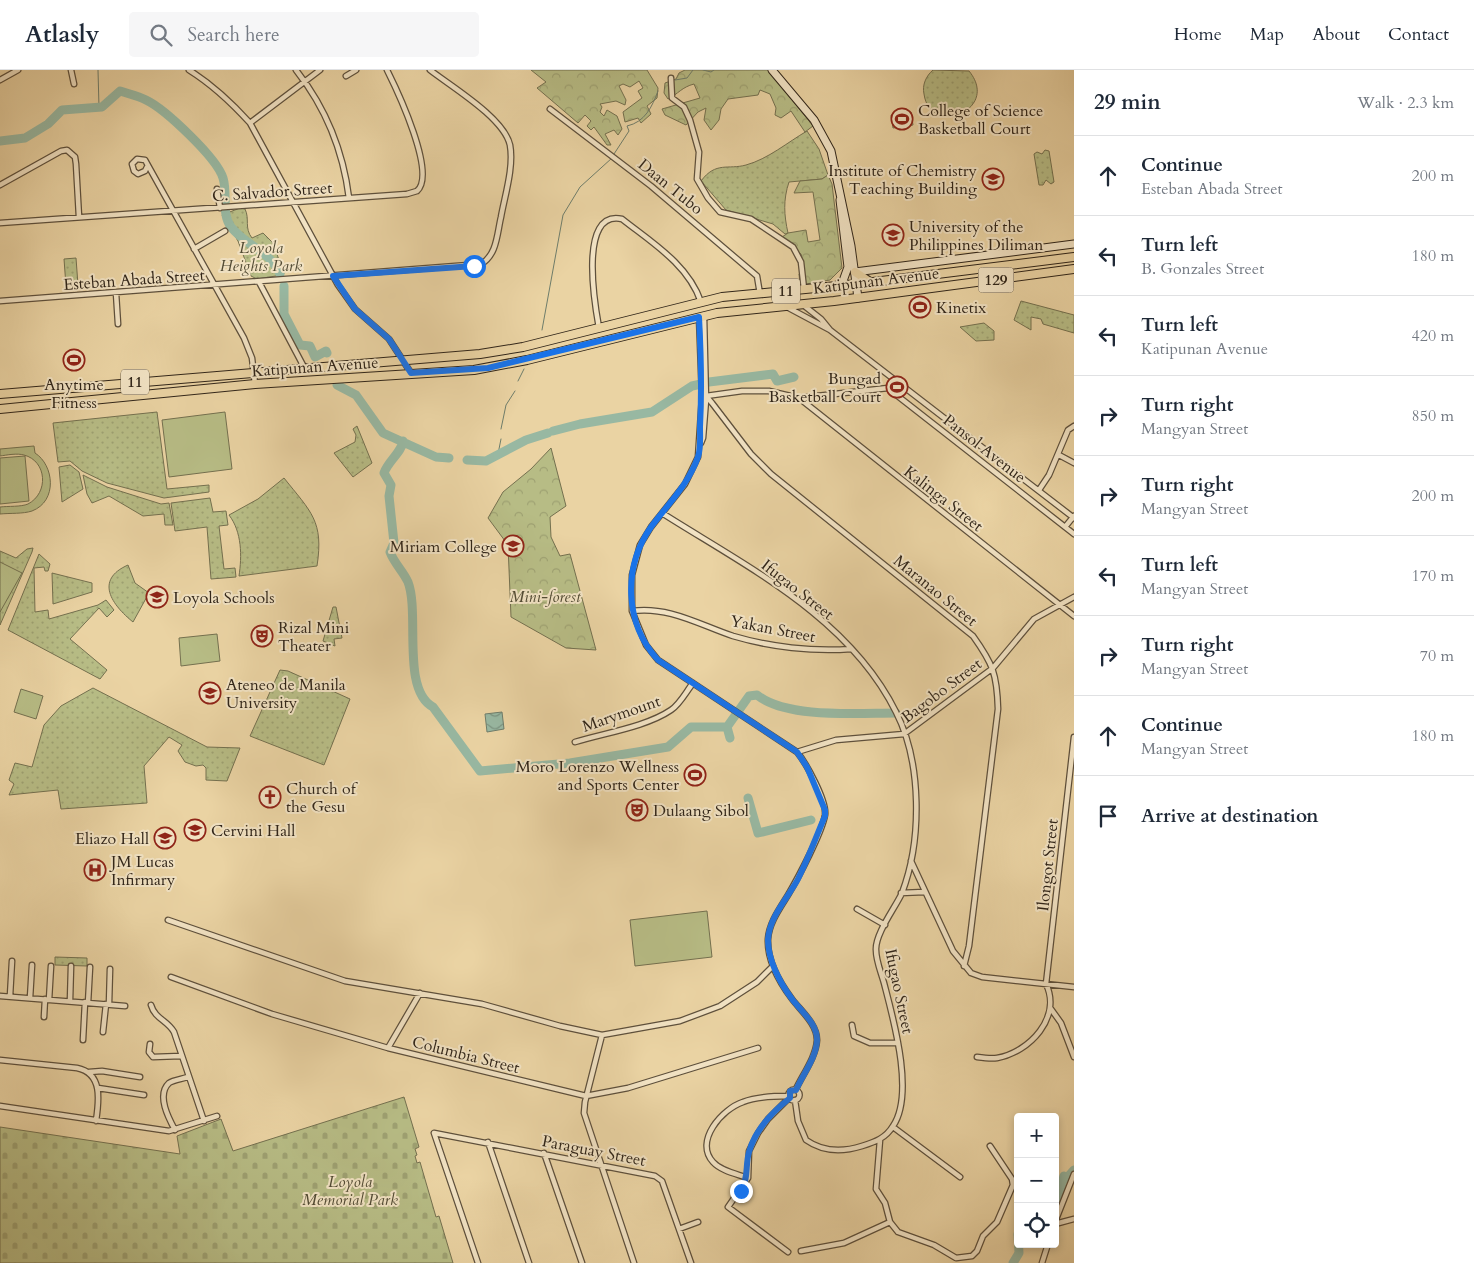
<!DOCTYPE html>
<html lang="en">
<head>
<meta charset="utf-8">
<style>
  body { margin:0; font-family:Cardo,serif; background:#f6f6f7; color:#1f2937 }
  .controls { position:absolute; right:15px; bottom:15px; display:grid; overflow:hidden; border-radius:5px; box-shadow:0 2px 8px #0003 }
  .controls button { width:45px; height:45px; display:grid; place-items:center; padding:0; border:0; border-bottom:1px solid #e0e1e3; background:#fff; color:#1f2937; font:25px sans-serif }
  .stop { position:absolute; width:15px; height:15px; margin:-11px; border:4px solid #1a73e8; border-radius:50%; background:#fff }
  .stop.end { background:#1a73e8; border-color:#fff; box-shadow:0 1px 5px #0008 }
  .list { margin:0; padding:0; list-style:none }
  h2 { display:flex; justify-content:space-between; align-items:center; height:65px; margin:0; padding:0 20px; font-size:21px }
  h2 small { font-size:16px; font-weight:400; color:#747a83 }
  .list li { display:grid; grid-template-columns:32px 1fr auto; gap:15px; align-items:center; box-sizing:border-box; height:80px; padding:0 20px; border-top:1px solid #e0e1e3 }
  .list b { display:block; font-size:19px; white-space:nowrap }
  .list p { margin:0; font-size:16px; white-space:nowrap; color:#747a83 }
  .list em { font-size:16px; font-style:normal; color:#747a83 }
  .icon { flex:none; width:28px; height:28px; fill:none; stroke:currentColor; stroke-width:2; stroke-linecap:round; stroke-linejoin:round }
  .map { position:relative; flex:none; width:1074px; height:1193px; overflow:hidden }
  header { display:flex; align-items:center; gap:30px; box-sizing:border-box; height:70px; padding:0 25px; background:#fff; border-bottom:1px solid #e0e1e3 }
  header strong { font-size:24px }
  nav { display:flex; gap:28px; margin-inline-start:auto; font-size:18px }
  .search { width:350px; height:45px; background:#f6f6f7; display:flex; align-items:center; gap:12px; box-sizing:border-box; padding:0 18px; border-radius:5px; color:#747a83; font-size:19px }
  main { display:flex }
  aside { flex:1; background:#fff }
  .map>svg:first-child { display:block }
  .grass { fill:url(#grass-dots); stroke:#74704f }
  .forest { fill:url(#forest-crowns); stroke:#74704f }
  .cemetery { fill:url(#cemetery-stones); stroke:#74704f }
  .garden { fill:#b7bc85; stroke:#74704f }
  .water { fill:url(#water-waves); stroke:#6e7d6b }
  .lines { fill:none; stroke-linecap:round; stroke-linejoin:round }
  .stream { stroke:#6e7d6b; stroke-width:1 }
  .river { stroke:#98b8a2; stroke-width:9 }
  .street-casing { stroke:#5e503c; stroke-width:7 }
  .secondary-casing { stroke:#302519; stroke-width:9 }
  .primary-casing { stroke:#302519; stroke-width:10 }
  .street { stroke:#f1e2c3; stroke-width:4.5 }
  .secondary { stroke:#f1e2c3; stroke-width:7 }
  .primary { stroke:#ead3a3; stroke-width:8 }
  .route { stroke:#1a73e8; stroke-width:6 }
  .labels { text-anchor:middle; stroke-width:4; stroke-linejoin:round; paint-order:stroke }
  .shield { fill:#f1e2c3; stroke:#6a5e4c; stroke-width:1 }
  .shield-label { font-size:15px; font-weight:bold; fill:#302519 }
  .poi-label { font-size:16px; fill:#302519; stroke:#f1e2c3; text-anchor:start }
  .street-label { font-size:16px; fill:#302519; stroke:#f1e2c3 }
  .park-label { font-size:16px; font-style:italic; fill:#524b34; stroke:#f1e2c3 }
</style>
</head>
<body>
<header>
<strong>Atlasly</strong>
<div class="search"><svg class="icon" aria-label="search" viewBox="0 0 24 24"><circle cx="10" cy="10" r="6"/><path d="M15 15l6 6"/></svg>Search here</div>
<nav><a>Home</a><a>Map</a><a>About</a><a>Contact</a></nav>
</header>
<main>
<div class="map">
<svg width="1074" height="1193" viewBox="0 0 1074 1193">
  <defs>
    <pattern id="grass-dots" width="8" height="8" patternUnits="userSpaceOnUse" patternTransform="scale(1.25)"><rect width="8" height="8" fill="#b7bc85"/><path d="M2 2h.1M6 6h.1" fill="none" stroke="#9ea172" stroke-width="1.8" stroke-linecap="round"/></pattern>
    <pattern id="forest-crowns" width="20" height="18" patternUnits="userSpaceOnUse" patternTransform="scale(1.25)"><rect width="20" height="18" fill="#b7bc85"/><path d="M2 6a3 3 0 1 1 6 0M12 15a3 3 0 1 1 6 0" fill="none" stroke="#9ea172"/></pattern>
    <pattern id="cemetery-stones" width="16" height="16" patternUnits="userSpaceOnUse" patternTransform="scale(1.25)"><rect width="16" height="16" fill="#b7bc85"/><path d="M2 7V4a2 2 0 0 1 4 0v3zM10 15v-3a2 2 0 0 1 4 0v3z" fill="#9ea172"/></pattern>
    <pattern id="water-waves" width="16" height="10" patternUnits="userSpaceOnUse" patternTransform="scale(1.25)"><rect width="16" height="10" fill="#98b8a2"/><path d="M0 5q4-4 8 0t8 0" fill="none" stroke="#7c9583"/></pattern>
  </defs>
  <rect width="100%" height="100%" fill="#ead3a3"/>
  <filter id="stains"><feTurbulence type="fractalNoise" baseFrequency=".004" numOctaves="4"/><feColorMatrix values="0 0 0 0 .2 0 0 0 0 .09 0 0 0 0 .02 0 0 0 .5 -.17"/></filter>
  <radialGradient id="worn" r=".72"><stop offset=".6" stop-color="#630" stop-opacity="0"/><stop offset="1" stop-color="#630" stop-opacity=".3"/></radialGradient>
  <path class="grass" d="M933,0l36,1c32,39 -39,67 -45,23 -2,-9 2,-18 9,-24z
    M807,61l12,18 9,26 -6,4 -33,3c-6,18 -5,33 -1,51l-3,1 -12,-10 -47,-14 -25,-29c15,-20 27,-11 45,-16 22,-6 42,-23 61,-34z
    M1045,80l4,1 5,31 -3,2 -5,-4 -3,5h-4l-5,-31 3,-2 5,2z
    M240,138l5,1c5,10 -1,19 7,29l11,-5 10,10 11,31 -2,1 -25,4 -6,-3 -13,-35 -16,-26z
    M76,188l2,27 -12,1 -2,-27z
    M1021,231l53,14v18l-31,-9 -2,-5 -10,-2v13l-17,-10z
    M984,253l10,8v9l-18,1 -16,-14z
    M157,342l10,77 42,-4v7l-45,6 -57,-15 -25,-12 -12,-10 -12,1 -5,-39z
    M357,356l15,37 -19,14 -19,-24 21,-11 1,-7 -3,-6z
    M70,395l9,7 4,17 -21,13 -3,-35z
    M83,405l24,12 54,17 8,-1 4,22h-8l-1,-11 -21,2 -34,-20 -17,7 -5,-9z
    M284,408c27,34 40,43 33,88l-78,10c3,-20 3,-44 -10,-61l29,-16z
    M210,428l3,14 13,-1 2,14 -9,1 5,43 11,-1 1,9 -25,2 -4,-52 -32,4 -4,-28z
    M33,478l-1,4 -32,73v-74l16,7 11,-9z
    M39,484l11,10 -2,7h-3l-1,-4 -10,1 1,44 13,-2 1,9 49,-14 8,-5 8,10 -7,7 -8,-9 -29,31 37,31 -7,9 -92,-49z
    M128,495l7,18 14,10 -16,29c-21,-17 -39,-42 -5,-57z
    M52,503l40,10v9l-39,12z
    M333,537h3l6,31 -8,1 1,7 -12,-5z
    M280,600l8,1 62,28 -26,66 -74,-29z
    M93,618l114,59 33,1 -13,33 -21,-1v-12l-3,-3 -7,1 -11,-4 -7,-11 4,-6 -13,-8 -25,29 3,37 -86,6 -3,-19 -49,5 5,-11 -5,-4 6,-17 17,4 12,-42 17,-19z
    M55,887l32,1v8l-32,-1z"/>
  <path class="forest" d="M531,0h116l11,18 -1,10 -10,8 4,8 -10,9 -3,-5 -13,4 -2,-10 19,-14 -4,-7 5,-3 -4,-7 -9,6 -7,-3 -4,2 7,14 -1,5 -9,-4 -16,3 2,3 -2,5 4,4 3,-6 10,6 5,13 -4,6 -4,-5 -9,4 6,11h-4l-13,-18 -3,3 -4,-4 4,-5 -6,-6 -7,8 -41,-35 9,-6z
    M685,0h83l45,56 -8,6 -14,-21 -10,7 -6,-3 1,-7 -6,-14 -10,-4 -2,5 -30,4 -7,10 -2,11 -8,10 -7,-10 2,-12 -8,4 -12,13 -21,-10 -3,-6 38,-11 -6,-14c-12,3 -16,10 -26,15l-4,-6 1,-10 11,-4 3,-6z
    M828,105l4,9 10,84 -12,12 -30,5 -1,-11 5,-3 -3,-17 -8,-5 -11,-12 6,-4 18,-3 2,12 12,-2 -7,-48 -19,1 6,-12 22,-2z
    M551,378l15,58 -16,11 1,20 9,19 10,-2 26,96 -30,-2 -55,-31 -3,-72 -20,-27 15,-26 28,-23z"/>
  <path class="cemetery" d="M404,1027l15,50 -4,2 2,6 -2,1 2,7 3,-1 16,55 3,-1 14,47h-453v-136l180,27 -3,-18 44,-17 12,32z"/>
  <path class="garden" d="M911,42l2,13 -20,3 -2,-13z
    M225,342l7,57 -63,8 -7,-57z
    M34,376l1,7c19,12 23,48 -3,58 -9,3 -22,2 -32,3v-7c8,-1 21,0 28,-3 21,-11 19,-43 -4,-49 -7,-2 -17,0 -24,1v-7z
    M25,386l4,45 -29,3v-46z
    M0,492l22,11 -22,39z
    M217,564l3,27 -39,5 -2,-28z
    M21,619l22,7 -7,23 -22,-7z
    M707,841l5,46 -77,9 -5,-46z"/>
  <path class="water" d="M502,642l2,17 -17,3 -2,-18z"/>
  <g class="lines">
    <path class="stream" d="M98,0l1,37
      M703,0l8,2 3,-2
      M675,10l12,-2 6,-8
      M614,84l15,-23 -2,-5c18,-4 25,-19 31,-35
      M542,260l21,-115 17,-28 32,-29
      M518,311l6,-12
      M501,359l5,-24 9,-14
      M498,384l3,-15"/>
    <path class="river" d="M0,71l25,-3 23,-14 14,-14 40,-3 18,-16c9,3 18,5 26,9 19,9 71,58 77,78 5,16 -2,36 8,49 15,19 39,24 49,47
      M284,216v28l16,31 10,1 5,11 11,-6 1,2
      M709,312l64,-8 4,7 17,-4
      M337,315l19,10 27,38 53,24 13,1
      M553,361l27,-7 72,-12 40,-26 9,-2
      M403,371c-1,11 -15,20 -19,32l7,12 -2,11 5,47 -4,9c4,11 13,19 18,30 12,31 -7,108 25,125l47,64 90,-8 98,-16 23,-20h36l3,11
      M467,390l19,1 40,-21 22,-7
      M727,657l22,-31 8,-1c30,24 101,18 139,18
      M748,728l10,35 53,-13
      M1055,1138l9,-32 2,3 8,-9
      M1013,1193l6,-10 -1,-19"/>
    <g class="street-casing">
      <path id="street" d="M71,0l3,14
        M189,0c24,15 42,32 61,53l88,162 17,24 34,30 22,34
        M296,0c30,38 47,80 53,128
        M346,6l10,-6
        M671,8l1,20 12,9 6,13 9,32 -2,27 11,19 12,14 31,7 42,28 8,15 3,27
        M0,10l18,-10
        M550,39l101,77 106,90 3,18
        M250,53l70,-53
        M147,97l-2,4 -7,3 -4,-3 -2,-7 5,-5 8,1 99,178 8,20 3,26
        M0,115l61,-34 6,-1 8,7 1,7 3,53
        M217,119l3,19
        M0,153l407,-29 10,-3c20,-17 -20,-101 -30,-121
        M194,179l31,-18
        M259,212l46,87
        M116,223l2,31
        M0,231l481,-37c16,-9 16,-30 20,-47 4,-22 13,-50 9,-72 -6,-27 -58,-58 -80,-75
        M802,234l19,15 9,11
        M785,236l45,24 244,188
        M699,247l3,80 -4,60 -13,27 -34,43 -11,18 -8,30v36l14,34 12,15 139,92c9,11 30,49 28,63 -3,18 -27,63 -37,80 -8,13 -19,28 -20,44 -1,21 12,44 24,60 9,12 25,25 25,41 -1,17 -14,34 -21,49
        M599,258c-4,-22 -21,-119 23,-109 29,23 66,45 79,83
        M893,310l-4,7 1,3 184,144
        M706,326l36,-5h27l30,7 89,-10
        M702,327l4,-1 6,7 39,51 20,20 202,162c20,28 24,38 25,73l-29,237 -5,20
        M799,328l275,218
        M701,373l2,-5 3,-38 -2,-84
        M1059,385l15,8
        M1039,420l10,-15 19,-45 6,-4
        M662,443c85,54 187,104 234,199 26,51 26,128 6,181 -7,15 -27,41 -26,57 0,11 5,22 8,33 9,35 31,111 9,143 -7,12 -18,16 -31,20 -19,6 -39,6 -56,-6l-8,-19 -3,-21
        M1065,457l9,-11
        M632,541c37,-5 68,14 101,25 37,11 80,16 118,13
        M575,672c29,-9 71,-15 96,-32 9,-6 15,-18 22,-27
        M797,682l39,-12 68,-6 89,-66 41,-49 40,-22
        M911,791l42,90 18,22 11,4 92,10
        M901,823l23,-1
        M857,839l28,16
        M168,850l177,61 137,23 78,22 42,9 78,-14 40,-15 37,-24 16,-16
        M171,907l101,37 116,34 198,48 42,-8 130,-40
        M0,926l125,10
        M10,926l2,-35
        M30,928l2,-33
        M49,930l2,-34
        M70,931l1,-35
        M88,933l2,-36
        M109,934l1,-35
        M151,935c4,14 16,15 23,27l30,89
        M1051,939l10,14 13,34
        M44,947l1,-18
        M852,955l2,11 16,7h28
        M103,962l3,-28
        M602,965l-17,67 -1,11 50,150
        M83,970l2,-38
        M150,974l-1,8 4,5 28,-1
        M388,978l32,-55
        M977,987c7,1 14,2 20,1 33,-6 65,-41 49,-74l28,-247
        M0,990l77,8c26,5 22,33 19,53
        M89,1002l13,-1 38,6
        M98,1018l46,7
        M788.5 1025a5.5 5.5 0 1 1 11 0a5.5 5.5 0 1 1-11 0Z
        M0,1036l169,25 48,-15
        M893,1057l67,50
        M175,1060c-6,-11 -19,-35 -6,-47 4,-3 13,-4 19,-6
        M880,1070l-4,49 9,14 5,19 8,10 36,13 22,13 16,-2 5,-5 6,-15 14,-14 16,-37 -1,-6 -22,-33
        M488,1072l41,121
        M544,1083l38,110
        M748,1108c-11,-4 -27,-7 -35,-16 -19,-21 9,-53 30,-60 13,-5 31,-6 45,-6
        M1055,1152l19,-48
        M1055,1154l19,-5
        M679,1159l19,-7
        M801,1181l43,-8 46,-21
        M788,1182l-60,-45 20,-29 1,-27 9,-18 10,-14 21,-21
        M478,1193l-44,-130 221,43 7,5 29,82
        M1042,1193l6,-19"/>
    </g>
    <g class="secondary-casing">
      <path id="secondary" d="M772,0l42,50 17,31 20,95 7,52
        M855,202l219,-28
        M835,216l8,-5 5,-14 -8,-67"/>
    </g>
    <g class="primary-casing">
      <path id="primary" d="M855,202l15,10
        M0,324l480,-40 43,-7 199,-50 135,-13 217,-27
        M0,339l255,-25 219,-14 53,-10 190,-47 117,-12 240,-32"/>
    </g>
    <use href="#street" class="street"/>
    <use href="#secondary" class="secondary"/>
    <use href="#primary" class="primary"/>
  </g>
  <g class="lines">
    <path class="route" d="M474,196l-141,10 22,33 34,30 22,34 77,-5 211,-51c2,37 3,73 1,110 0,11 1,21 -2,30 -10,28 -30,47 -47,70 -28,40 -27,96 7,133l139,92 10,15 18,43v6c-9,21 -17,43 -27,63 -10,19 -29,38 -30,61 0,20 12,43 24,59 9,12 26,25 25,42 -1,17 -14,33 -21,49l-6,1v7c-18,14 -35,33 -41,54 -4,14 0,25 -8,39"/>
  </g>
  <defs>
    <g id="stadium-ring" transform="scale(1.125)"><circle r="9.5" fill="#f1e2c3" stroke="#8f2418" stroke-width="1.5"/><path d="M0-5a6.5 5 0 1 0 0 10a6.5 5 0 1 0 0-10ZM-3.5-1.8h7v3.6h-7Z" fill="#8f2418"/></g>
    <g id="university-ring" transform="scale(1.125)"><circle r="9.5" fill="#f1e2c3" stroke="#8f2418" stroke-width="1.5"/><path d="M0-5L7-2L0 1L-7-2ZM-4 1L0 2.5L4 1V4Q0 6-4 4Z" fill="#8f2418"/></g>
    <g id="theatre-ring" transform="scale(1.125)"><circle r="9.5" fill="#f1e2c3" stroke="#8f2418" stroke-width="1.5"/><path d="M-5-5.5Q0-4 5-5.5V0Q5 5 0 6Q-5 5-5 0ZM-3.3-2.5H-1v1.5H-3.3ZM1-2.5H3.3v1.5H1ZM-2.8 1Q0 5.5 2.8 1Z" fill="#8f2418"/></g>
    <g id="church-ring" transform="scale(1.125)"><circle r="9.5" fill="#f1e2c3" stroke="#8f2418" stroke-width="1.5"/><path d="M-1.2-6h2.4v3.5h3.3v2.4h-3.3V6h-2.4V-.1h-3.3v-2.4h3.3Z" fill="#8f2418"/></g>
    <g id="hospital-ring" transform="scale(1.125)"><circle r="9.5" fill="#f1e2c3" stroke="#8f2418" stroke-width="1.5"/><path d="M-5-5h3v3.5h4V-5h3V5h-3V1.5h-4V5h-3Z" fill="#8f2418"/></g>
  </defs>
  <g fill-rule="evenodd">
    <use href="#stadium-ring" x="902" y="49"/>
    <use href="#university-ring" x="993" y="109"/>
    <use href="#university-ring" x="893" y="165"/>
    <use href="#stadium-ring" x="920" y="237"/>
    <use href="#stadium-ring" x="74" y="290"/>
    <use href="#stadium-ring" x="897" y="317"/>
    <use href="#university-ring" x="513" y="476"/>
    <use href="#university-ring" x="157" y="527"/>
    <use href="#theatre-ring" x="262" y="566"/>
    <use href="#university-ring" x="210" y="623"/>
    <use href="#stadium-ring" x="695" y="705"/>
    <use href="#church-ring" x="270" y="727"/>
    <use href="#theatre-ring" x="637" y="740"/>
    <use href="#university-ring" x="195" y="760"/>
    <use href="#university-ring" x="165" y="768"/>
    <use href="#hospital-ring" x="95" y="800"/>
  </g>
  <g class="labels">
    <g class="shield">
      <rect x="978.5" y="197.5" width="35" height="25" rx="4"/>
      <rect x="772" y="208.5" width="28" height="25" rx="4"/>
      <rect x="121" y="299.5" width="28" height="25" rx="4"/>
    </g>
    <g class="shield-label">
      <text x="996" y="215">129</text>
      <text x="786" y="226">11</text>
      <text x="135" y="317">11</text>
    </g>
    <g class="poi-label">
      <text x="918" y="46">College of Science<tspan x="918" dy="18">Basketball Court</tspan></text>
      <text x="977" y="106" text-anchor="end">Institute of Chemistry<tspan x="977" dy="18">Teaching Building</tspan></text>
      <text x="909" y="162">University of the<tspan x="909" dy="18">Philippines Diliman</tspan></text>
      <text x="936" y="243">Kinetix</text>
      <text x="881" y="314" text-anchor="end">Bungad<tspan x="881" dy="18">Basketball Court</tspan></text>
      <text x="74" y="320" text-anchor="middle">Anytime<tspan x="74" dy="18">Fitness</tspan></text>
      <text x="497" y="482" text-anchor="end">Miriam College</text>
      <text x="173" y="533">Loyola Schools</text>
      <text x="278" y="563">Rizal Mini<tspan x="278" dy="18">Theater</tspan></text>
      <text x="226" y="620">Ateneo de Manila<tspan x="226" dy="18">University</tspan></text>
      <text x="679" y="702" text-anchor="end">Moro Lorenzo Wellness<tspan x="679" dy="18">and Sports Center</tspan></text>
      <text x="286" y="724">Church of<tspan x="286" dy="18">the Gesu</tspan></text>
      <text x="653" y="746">Dulaang Sibol</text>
      <text x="211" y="766">Cervini Hall</text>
      <text x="149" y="774" text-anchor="end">Eliazo Hall</text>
      <text x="111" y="797">JM Lucas<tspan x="111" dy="18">Infirmary</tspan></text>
    </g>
    <g class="street-label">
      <text transform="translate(671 116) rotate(39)" y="6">Daan Tubo</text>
      <text transform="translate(272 121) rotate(-4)" y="6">C. Salvador Street</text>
      <text transform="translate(134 209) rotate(-4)" y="6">Esteban Abada Street</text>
      <text transform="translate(876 210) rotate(-7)" y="6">Katipunan Avenue</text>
      <text transform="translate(315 296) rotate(-4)" y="6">Katipunan Avenue</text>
      <text transform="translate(985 378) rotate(38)" y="6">Pansol Avenue</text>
      <text transform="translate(944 428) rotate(38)" y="6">Kalinga Street</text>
      <text transform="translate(798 519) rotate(38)" y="6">Ifugao Street</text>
      <text transform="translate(936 520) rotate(39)" y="6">Maranao Street</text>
      <text transform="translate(773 558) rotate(11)" y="6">Yakan Street</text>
      <text transform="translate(941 620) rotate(-37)" y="6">Bagobo Street</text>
      <text transform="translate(621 643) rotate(-19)" y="6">Marymount</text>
      <text transform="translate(1047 795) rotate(-84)" y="6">Ilongot Street</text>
      <text transform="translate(900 921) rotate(78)" y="6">Ifugao Street</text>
      <text transform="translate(466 984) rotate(14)" y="6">Columbia Street</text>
      <text transform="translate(594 1080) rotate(11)" y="6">Paraguay Street</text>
    </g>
    <g class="park-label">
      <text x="261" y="183">Loyola<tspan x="261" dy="18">Heights Park</tspan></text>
      <text x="545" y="532">Mini-forest</text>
      <text x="350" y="1117">Loyola<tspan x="350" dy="18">Memorial Park</tspan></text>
    </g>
  </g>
  <rect width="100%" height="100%" filter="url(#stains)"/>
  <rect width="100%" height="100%" fill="url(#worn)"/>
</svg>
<div class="controls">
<button>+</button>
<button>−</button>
<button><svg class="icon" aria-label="locate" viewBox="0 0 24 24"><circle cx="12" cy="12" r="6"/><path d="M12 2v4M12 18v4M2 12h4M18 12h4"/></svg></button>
</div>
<div class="stop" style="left:474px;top:196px"></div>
<div class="stop end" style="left:741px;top:1121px"></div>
</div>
<aside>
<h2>29 min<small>Walk · 2.3 km</small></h2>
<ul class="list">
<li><svg class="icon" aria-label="ahead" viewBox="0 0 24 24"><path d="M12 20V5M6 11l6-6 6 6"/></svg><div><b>Continue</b><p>Esteban Abada Street</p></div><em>200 m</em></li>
<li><svg class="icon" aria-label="left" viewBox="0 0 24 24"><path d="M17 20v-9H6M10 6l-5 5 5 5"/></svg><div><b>Turn left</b><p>B. Gonzales Street</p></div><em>180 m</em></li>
<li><svg class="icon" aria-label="left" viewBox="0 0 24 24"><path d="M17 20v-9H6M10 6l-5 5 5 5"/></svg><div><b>Turn left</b><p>Katipunan Avenue</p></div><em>420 m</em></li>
<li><svg class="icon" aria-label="right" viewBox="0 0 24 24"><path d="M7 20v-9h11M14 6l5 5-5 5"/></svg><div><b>Turn right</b><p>Mangyan Street</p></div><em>850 m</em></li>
<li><svg class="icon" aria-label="right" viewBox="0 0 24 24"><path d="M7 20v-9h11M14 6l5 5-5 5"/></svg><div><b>Turn right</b><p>Mangyan Street</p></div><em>200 m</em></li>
<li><svg class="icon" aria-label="left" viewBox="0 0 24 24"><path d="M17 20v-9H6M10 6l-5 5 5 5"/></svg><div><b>Turn left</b><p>Mangyan Street</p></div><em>170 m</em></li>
<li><svg class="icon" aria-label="right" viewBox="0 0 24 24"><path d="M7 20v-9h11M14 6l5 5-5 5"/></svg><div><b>Turn right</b><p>Mangyan Street</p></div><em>70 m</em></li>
<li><svg class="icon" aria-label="ahead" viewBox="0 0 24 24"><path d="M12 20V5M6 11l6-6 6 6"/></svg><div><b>Continue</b><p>Mangyan Street</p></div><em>180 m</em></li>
<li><svg class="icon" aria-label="arrive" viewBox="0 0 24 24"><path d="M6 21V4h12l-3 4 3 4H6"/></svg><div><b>Arrive at destination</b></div></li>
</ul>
</aside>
</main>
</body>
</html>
